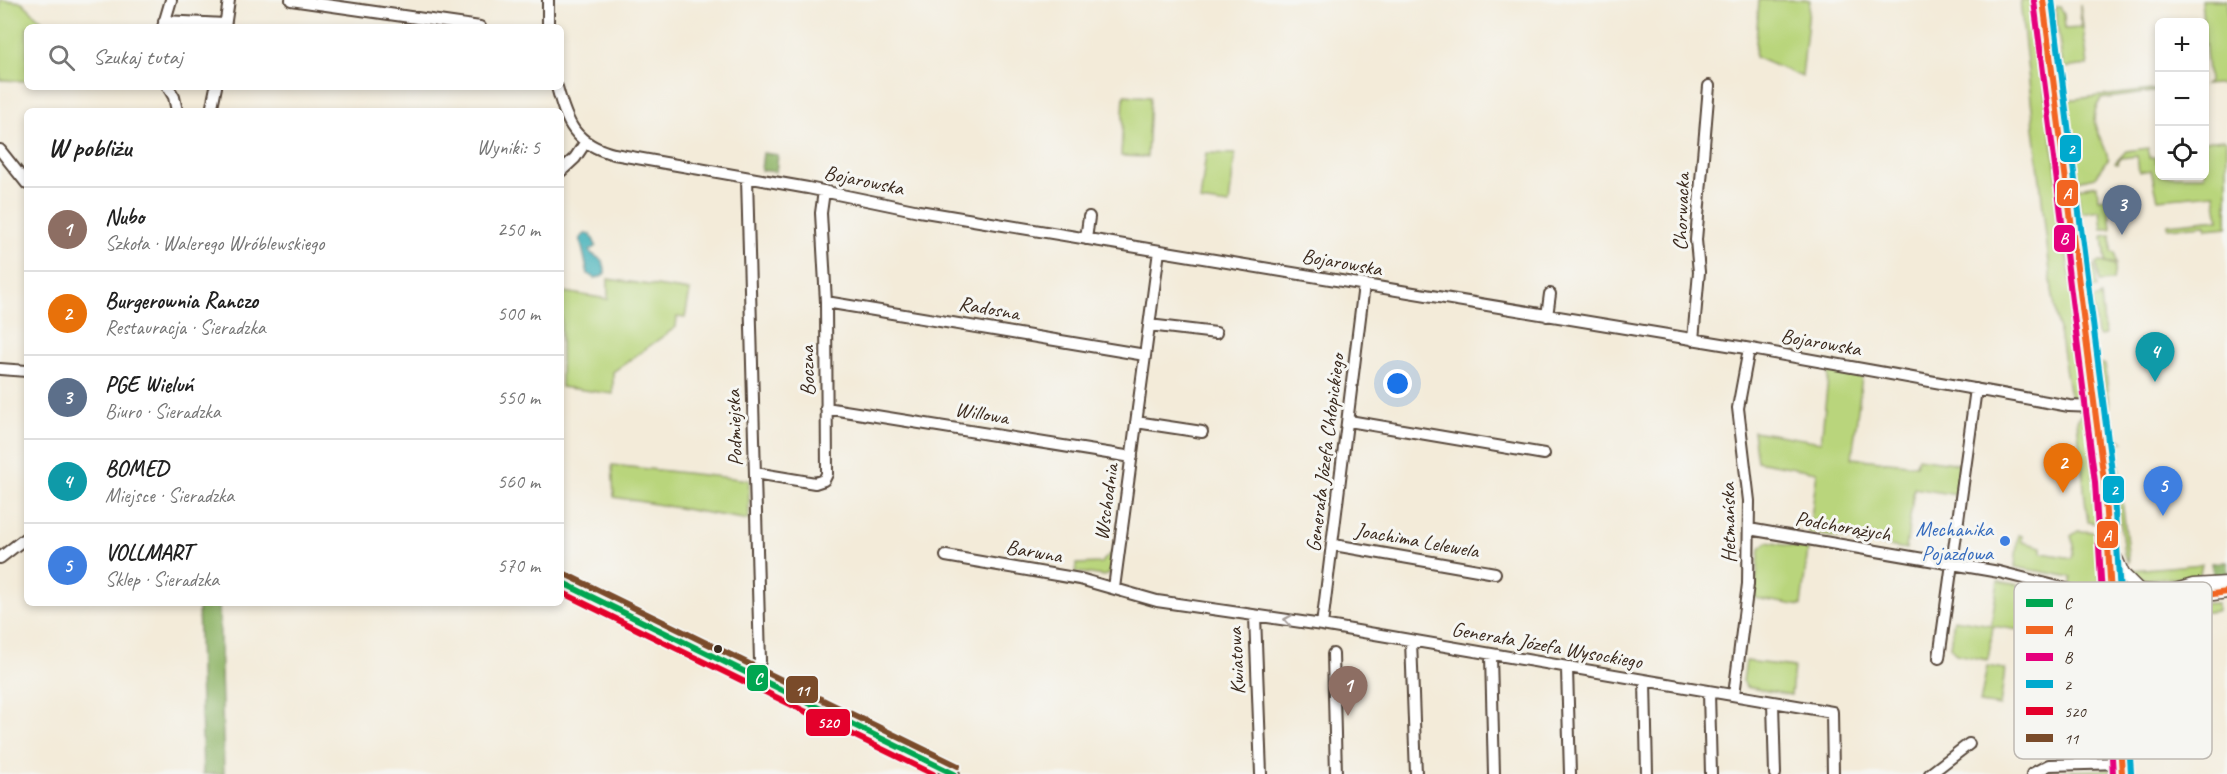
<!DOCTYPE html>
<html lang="pl">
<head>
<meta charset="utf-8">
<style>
  body { margin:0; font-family:Caveat,sans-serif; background:#f6f6f6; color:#222 }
  .controls { position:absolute; right:18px; top:18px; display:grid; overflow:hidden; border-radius:9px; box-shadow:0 3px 9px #0003 }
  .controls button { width:54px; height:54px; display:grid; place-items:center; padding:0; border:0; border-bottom:2px solid #e0e0e0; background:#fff; color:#222; font:30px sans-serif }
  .you { position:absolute; left:1398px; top:384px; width:21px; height:21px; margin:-15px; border:4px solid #fff; border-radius:50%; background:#1a73e8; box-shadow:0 0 0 9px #1a73e833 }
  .badge { display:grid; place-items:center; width:39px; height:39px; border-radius:50%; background:#111827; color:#fff; font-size:20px; font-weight:700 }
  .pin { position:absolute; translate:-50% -50px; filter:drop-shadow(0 2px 3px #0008) }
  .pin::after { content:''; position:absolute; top:32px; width:21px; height:18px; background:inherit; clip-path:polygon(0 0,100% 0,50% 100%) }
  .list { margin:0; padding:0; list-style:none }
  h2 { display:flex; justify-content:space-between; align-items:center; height:78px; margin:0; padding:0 24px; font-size:26px }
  h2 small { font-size:20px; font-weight:400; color:#767676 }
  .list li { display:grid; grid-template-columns:39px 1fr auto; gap:18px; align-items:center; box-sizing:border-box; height:84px; padding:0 24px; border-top:2px solid #e0e0e0 }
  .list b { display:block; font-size:22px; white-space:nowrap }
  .list p { margin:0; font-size:20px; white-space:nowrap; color:#767676 }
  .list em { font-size:20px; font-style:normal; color:#767676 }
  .icon { flex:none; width:33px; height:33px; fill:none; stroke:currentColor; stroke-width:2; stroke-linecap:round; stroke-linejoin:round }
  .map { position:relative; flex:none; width:2227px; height:774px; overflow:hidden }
  .search { position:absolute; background:#fff; box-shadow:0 3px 9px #0003; left:24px; top:24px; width:540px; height:66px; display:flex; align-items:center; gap:15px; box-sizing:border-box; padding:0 21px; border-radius:9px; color:#767676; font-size:22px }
  .panel { position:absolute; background:#fff; box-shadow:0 3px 9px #0003; left:24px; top:108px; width:540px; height:498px; border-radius:9px }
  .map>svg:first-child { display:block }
  .green { fill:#b9d57b; stroke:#7a804c; stroke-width:1.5 }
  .forest { fill:#92b66b; stroke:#667044; stroke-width:1.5 }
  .water { fill:#3eafb7; stroke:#3c6c6a; stroke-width:1.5 }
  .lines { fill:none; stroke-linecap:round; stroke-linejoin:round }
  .minor-casing { stroke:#57473a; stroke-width:14 }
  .major-casing { stroke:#57473a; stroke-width:15 }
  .minor { stroke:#fff; stroke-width:10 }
  .major { stroke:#fff; stroke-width:12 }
  .bus-1-casing { stroke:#f6f6f2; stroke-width:10 }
  .bus-2-casing { stroke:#f6f6f2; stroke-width:10 }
  .bus-3-casing { stroke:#f6f6f2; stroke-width:10 }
  .bus-4-casing { stroke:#f6f6f2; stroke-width:10 }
  .bus-5-casing { stroke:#f6f6f2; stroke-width:10 }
  .bus-6-casing { stroke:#f6f6f2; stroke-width:10 }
  .bus-1 { stroke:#00a651; stroke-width:6 }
  .bus-2 { stroke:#f26522; stroke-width:6 }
  .bus-3 { stroke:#e5007d; stroke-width:6 }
  .bus-4 { stroke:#00a9ce; stroke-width:6 }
  .bus-5 { stroke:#e4002b; stroke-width:6 }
  .bus-6 { stroke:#7a4b2a; stroke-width:6 }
  .oneway { stroke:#a79f9a }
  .shop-dot { fill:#3f7fe0; stroke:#f6f6f2; stroke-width:2 }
  .bus-dot { fill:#3b2a1e; stroke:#f6f6f2; stroke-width:2 }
  .labels { text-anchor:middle; stroke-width:6; stroke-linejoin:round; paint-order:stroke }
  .street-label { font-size:21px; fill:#3b2a1e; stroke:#f6f6f2 }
  .shop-label { font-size:21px; fill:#366cbe; stroke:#f6f6f2; text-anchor:end }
  .key { fill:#f6f6f2; stroke:#beb9b2; stroke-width:1.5 }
  .key-label { font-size:16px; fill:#3b2a1e }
  .line-badge { stroke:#f6f6f2; stroke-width:2 }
  .badge-label { font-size:16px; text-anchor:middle; font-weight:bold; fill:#fff }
</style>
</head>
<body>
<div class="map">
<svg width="2227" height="774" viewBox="0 0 2227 774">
  <rect width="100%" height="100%" fill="#f6f6f2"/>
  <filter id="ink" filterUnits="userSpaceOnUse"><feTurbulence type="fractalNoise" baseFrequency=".0167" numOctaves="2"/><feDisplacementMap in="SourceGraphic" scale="12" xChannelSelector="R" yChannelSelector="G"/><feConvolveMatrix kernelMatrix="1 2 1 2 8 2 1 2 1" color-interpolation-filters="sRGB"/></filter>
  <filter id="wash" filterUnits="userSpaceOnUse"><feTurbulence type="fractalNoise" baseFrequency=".008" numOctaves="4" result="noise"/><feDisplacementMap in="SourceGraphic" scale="24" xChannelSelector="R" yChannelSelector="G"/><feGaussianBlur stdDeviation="1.35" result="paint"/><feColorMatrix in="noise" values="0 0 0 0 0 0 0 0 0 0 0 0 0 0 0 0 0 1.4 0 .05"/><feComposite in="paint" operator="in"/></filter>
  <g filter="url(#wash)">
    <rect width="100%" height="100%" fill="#f3ebd9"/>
    <path class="green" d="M0,0l22,2 23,22v3h-18v54l-27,-1z
      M1759,0h51l-8,77 -47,-20z
      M2020,0h14l52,401 -2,1 -12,-3 -3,-8 -17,-101z
      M2201,0h26v83l-22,2 4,-3z
      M2080,5l8,60 -25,3 -8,-61h5l4,7 1,15 16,-1z
      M2159,89v2l-58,8c-17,24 3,39 7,59l-13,19 -18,4 -10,-81z
      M1124,95l26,2 -3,60 -26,-1z
      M2223,139l4,1v87l-20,2 -1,-4 -38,3v-4l51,-5 -4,-25 -57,5 -7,-29 -12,2 -2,-16 -16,2 -4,6 -2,-1 11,-12 22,-3 1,10 6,-1 1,5 3,-5 1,19h44l1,-35z
      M1206,153l29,1 -6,51 -29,-4z
      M2097,185l1,14 10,-1 3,31h-9l-2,-19 -20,3 -2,-25z
      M2111,235v17l4,1 1,11 -10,-2 -3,-26z
      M2102,262l13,4 -2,15 -14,1 -3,-19z
      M2094,266l3,22h-6l-3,-21z
      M608,279l82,12 -5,27 -8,-1 -1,10 -63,45v22l-52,-7v-85l3,-10 44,7z
      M2101,296l4,39 -5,1 -3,-2 -5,-34z
      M2101,363l4,2 5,42h-4z
      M1829,370l33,6 -10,82 64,7 2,-7 42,6 -4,31 -42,-7 -8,61 -97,-16 8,-61 -60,-11 -4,-30 68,11z
      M2082,413l6,3 9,108 -9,-2 -2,-14 -9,-88z
      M2110,431l13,10 -7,1 13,121 -5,-9z
      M612,465l137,15v40l-135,-23z
      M2078,531l20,1 3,67 -30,-12v-10l-56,-10 3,-32 4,1v6l20,5v6l30,5 2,-13 -3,-9z
      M1767,542l41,7 -7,57 -47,-8 6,-50z
      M1115,549l-4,23 -6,4 -29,-4v-8l25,-1z
      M2202,564l-3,13 -60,2 -8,-9z
      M2197,580l-30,7 -26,-2v-4z
      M1998,581l34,6 -7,44 -32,-5 -5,34 -32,-6 -6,-8 4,-27 37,6z
      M2217,603v8l-51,5 1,-7 23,-5z
      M1746,661l48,6 -3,28 -45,-8 -3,-6z
      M1987,666l18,3 -5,37 -20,-3z
      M2110,769l1,4 -64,1 1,-2z"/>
    <path class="forest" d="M763,153l15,2 -2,17 -15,-2z
      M2227,562v14l-13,1 -3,-14z
      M198,603h21l5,171h-21z"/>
    <path class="water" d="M585,234h6l5,12 -7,5c7,9 16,4 16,22l-4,4 -7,1 -6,-4 -8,-36z"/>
  </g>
  <g filter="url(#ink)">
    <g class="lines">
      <g class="minor-casing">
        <path id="minor" d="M291,0l189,27
          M548,0v27
          M164,21l61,3
          M163,27l8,-27
          M225,27l4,-27
          M168,87l6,10 3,14
          M557,87c10,37 18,57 57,67l194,34 111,23 821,136 329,59 26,1
          M211,111l5,-24
          M0,150l27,34
          M561,171l14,-13 10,-15
          M747,178l13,483 -6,15
          M1086,239l3,-22
          M826,302l319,53
          M1547,316l3,-22
          M1149,325l67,8
          M1693,340l6,-68 -3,-32 13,-154
          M0,369l27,2
          M826,408l306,49
          M1349,421l195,33
          M1136,422l66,10
          M755,473l60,10 9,-3 3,-6 -1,-172 -5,-89 3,-22
          M1749,529l250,43 71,18
          M1334,545l161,28
          M946,556l134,23 77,22 165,24 510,87 1,62
          M0,558l27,-21
          M561,582l393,192
          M1114,588l45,-337
          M1255,616l6,158
          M1322,625l42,-340
          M1411,641l5,133
          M1333,654l3,120
          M1491,656l3,118
          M1939,658l37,-269
          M1567,669l3,105
          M1645,681l2,93
          M1709,692l2,82
          M1734,695l14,-111 1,-83 -11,-93 11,-59
          M1773,703l2,71
          M1930,774l39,-30
          M2032,774l17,-9 72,-2"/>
      </g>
      <g class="major-casing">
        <path id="major" d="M2043,0l61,481 18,293
          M2112,549l11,25 16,16
          M2111,595l24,10 92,-13
          M2111,595l17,-5 40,2 25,-7 34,-2"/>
      </g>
      <use href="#minor" class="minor"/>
      <use href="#major" class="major"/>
      <g class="bus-1-casing">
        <path id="bus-1" d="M561,582l393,192"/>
      </g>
      <g class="bus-2-casing">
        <path id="bus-2" d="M2043,0l61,481 18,293
          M2113,630l10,-17 12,-8 92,-13"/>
      </g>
      <g class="bus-3-casing">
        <path id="bus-3" d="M2034,1l61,481 18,292"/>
      </g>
      <g class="bus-4-casing">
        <path id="bus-4" d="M2052,0l61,480 18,293"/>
      </g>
      <g class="bus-5-casing">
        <path id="bus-5" d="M561,592l372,182"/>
      </g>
      <g class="bus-6-casing">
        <path id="bus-6" d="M565,574l393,192"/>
      </g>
      <use href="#bus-1" class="bus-1"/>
      <use href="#bus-2" class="bus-2"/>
      <use href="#bus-3" class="bus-3"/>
      <use href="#bus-4" class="bus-4"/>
      <use href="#bus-5" class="bus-5"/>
      <use href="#bus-6" class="bus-6"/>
    </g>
    <defs><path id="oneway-chevron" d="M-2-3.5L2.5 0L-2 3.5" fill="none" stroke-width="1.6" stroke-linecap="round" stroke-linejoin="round" transform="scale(1.5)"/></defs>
    <use class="oneway" href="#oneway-chevron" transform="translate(1288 620) rotate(-171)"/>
  </g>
  <circle class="shop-dot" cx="2005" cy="541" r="6"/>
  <circle class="bus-dot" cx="718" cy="649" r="5"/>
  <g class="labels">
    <g class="street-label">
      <text transform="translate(864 180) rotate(12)" y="7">Bojarowska</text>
      <text transform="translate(1681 212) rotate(-88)" y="7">Chorwacka</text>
      <text transform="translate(1342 262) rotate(10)" y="7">Bojarowska</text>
      <text transform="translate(989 308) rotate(10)" y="7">Radosna</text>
      <text transform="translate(1821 342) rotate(10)" y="7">Bojarowska</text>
      <text transform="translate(807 371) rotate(-91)" y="7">Boczna</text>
      <text transform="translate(982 413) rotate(10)" y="7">Willowa</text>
      <text transform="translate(734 428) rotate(-92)" y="7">Podmiejska</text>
      <text transform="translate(1325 453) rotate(-83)" y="7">Generała Józefa Chłopickiego</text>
      <text transform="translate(1106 502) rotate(-82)" y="7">Wschodnia</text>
      <text transform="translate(1728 523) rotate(-91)" y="7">Hetmańska</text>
      <text transform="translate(1843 526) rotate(10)" y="7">Podchorążych</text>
      <text transform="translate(1417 540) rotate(10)" y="7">Joachima Lelewela</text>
      <text transform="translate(1034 551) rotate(10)" y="7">Barwna</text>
      <text transform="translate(1547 645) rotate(10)" y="7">Generała Józefa Wysockiego</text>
      <text transform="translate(1236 661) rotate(-93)" y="7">Kwiatowa</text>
    </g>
    <g class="shop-label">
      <text x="1993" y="536">Mechanika<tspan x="1993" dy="24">Pojazdowa</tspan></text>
    </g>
  </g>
  <rect x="2014" y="582" width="198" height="177" rx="9" class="key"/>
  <rect x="2026" y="599" width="27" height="8" fill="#00a651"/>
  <rect x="2026" y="626" width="27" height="8" fill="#f26522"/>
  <rect x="2026" y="653" width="27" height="8" fill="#e5007d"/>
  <rect x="2026" y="680" width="27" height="8" fill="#00a9ce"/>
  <rect x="2026" y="707" width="27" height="8" fill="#e4002b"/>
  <rect x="2026" y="734" width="27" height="8" fill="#7a4b2a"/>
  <g class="key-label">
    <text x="2064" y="609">C</text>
    <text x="2064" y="636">A</text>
    <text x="2064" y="663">B</text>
    <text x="2064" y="690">2</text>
    <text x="2064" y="717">520</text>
    <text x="2064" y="744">11</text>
  </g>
  <g class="line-badge">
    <rect x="2059" y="134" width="23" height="29" rx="6" fill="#00a9ce"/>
    <rect x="2056" y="179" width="23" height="28" rx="6" fill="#f26522"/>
    <rect x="2053" y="224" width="23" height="29" rx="6" fill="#e5007d"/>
    <rect x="2102" y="475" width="23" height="29" rx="6" fill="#00a9ce"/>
    <rect x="2096" y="520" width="23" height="29" rx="6" fill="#f26522"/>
    <rect x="746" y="664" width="23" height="28" rx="6" fill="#00a651"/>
    <rect x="785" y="675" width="34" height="29" rx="6" fill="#7a4b2a"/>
    <rect x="805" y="708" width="46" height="29" rx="6" fill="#e4002b"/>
  </g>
  <g class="badge-label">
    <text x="2071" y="154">2</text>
    <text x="2067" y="199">A</text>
    <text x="2064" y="244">B</text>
    <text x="2114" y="495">2</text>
    <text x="2107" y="541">A</text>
    <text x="758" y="684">C</text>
    <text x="802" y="696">11</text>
    <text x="828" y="728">520</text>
  </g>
</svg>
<div class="controls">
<button>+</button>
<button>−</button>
<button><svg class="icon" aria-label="locate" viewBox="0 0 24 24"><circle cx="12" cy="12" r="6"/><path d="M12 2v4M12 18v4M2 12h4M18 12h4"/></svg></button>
</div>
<div class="you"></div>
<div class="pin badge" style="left:1348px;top:716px;background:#8d6e63">1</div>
<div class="pin badge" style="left:2063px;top:493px;background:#e8710a">2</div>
<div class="pin badge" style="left:2122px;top:235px;background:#5c6f8a">3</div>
<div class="pin badge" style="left:2155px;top:382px;background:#0f9aa8">4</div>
<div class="pin badge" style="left:2163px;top:516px;background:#3f7fe0">5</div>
<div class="search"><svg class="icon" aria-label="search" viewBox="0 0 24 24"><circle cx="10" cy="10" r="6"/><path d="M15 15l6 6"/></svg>Szukaj tutaj</div>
<section class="panel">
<h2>W pobliżu<small>Wyniki: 5</small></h2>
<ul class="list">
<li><span class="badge" style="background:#8d6e63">1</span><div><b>Nubo</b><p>Szkoła · Walerego Wróblewskiego</p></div><em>250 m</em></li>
<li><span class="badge" style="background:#e8710a">2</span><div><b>Burgerownia Ranczo</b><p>Restauracja · Sieradzka</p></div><em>500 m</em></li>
<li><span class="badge" style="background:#5c6f8a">3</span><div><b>PGE Wieluń</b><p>Biuro · Sieradzka</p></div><em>550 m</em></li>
<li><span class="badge" style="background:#0f9aa8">4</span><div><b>BOMED</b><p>Miejsce · Sieradzka</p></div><em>560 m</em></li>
<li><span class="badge" style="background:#3f7fe0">5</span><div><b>VOLLMART</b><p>Sklep · Sieradzka</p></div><em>570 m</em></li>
</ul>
</section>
</div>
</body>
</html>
